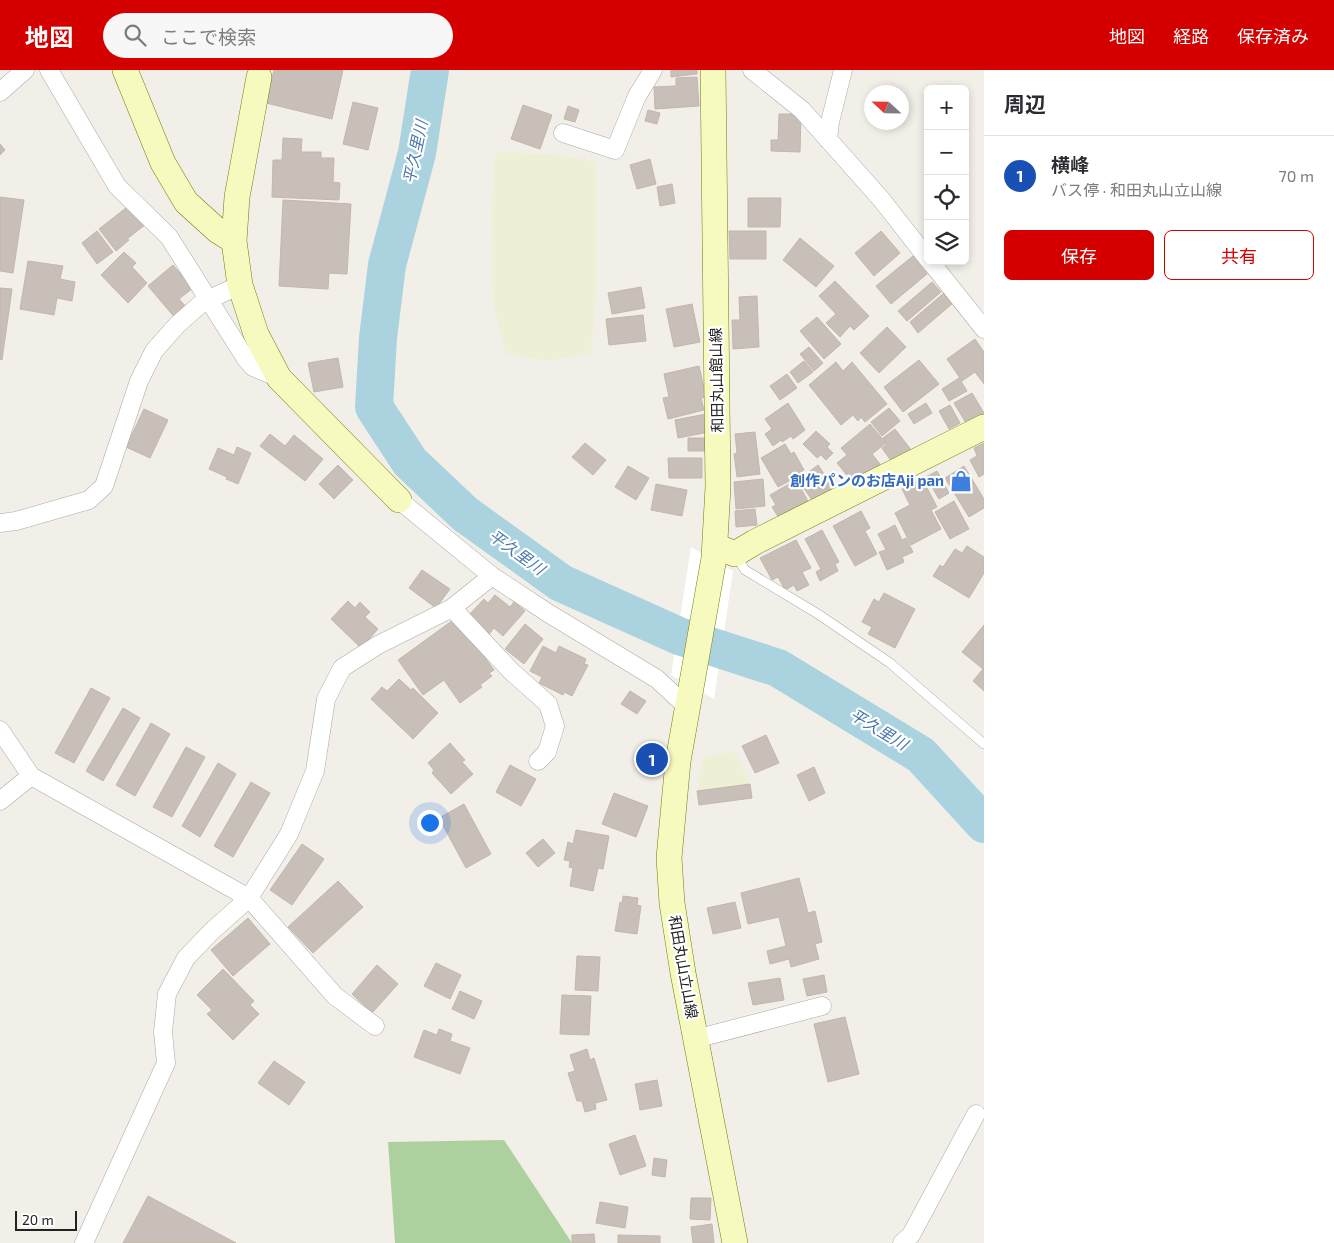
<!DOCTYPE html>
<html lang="ja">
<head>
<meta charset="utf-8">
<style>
  body { margin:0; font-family:"Exo 2","Noto Sans JP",sans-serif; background:#f7f7f7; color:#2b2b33 }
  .controls { position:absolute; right:15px; top:15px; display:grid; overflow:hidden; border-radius:8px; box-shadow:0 2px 8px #0003 }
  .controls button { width:45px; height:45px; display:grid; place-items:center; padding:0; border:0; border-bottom:1px solid #e1e1e2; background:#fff; color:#2b2b33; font:25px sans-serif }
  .compass { position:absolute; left:864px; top:15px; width:45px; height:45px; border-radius:50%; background:#fff; box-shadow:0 2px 8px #0003; rotate:292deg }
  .scale { position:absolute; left:15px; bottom:12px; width:62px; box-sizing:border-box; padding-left:5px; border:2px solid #222; border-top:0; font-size:14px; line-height:18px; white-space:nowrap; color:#222; -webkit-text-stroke:4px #fff; paint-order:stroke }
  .you { position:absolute; left:429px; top:752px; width:18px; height:18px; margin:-12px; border:4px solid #fff; border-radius:50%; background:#1a73e8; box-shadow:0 0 0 8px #1a73e833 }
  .badge { display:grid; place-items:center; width:32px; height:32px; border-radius:50%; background:#d40000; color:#fff; font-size:16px; font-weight:700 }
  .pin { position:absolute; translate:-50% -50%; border:2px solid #fff; box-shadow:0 1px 5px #0006 }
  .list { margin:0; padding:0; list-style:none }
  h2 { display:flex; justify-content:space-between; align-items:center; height:65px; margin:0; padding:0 20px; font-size:21px }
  h2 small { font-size:16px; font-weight:400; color:#7c7c81 }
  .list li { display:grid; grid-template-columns:32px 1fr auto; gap:15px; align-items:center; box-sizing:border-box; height:80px; padding:0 20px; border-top:1px solid #e1e1e2 }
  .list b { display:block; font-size:19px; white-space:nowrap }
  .list p { margin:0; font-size:16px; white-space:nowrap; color:#7c7c81 }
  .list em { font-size:16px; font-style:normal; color:#7c7c81 }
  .actions { display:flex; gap:10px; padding:15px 20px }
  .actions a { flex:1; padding:11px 0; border:1px solid #d40000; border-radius:8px; text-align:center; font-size:18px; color:#d40000 }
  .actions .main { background:#d40000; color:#fff }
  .icon { flex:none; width:28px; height:28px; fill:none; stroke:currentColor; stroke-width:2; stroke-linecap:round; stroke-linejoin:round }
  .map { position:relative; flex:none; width:984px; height:1173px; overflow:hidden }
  header { display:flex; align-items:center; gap:30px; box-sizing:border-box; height:70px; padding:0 25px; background:#d40000; color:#fff }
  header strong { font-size:24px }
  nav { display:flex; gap:28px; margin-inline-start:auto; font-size:18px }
  .search { width:350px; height:45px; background:#f7f7f7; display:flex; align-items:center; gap:12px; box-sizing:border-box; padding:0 18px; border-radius:28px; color:#7c7c81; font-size:19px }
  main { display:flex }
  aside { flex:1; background:#fff }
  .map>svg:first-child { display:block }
  .farmland { fill:#eef0d5 }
  .forest { fill:#add19e }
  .pier { fill:#fff }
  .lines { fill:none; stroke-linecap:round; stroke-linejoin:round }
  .river { stroke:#aad3df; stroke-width:38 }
  .building { fill:#c7bfb8; stroke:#c4b6ab }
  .lane-casing { stroke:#a9a9a9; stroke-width:10 }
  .street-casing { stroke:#a9a9a9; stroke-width:19 }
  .secondary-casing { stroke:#707d05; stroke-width:26 }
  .lane { stroke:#fff; stroke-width:9 }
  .street { stroke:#fff; stroke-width:18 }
  .secondary { stroke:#f7fabf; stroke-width:25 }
  .labels { text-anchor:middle; stroke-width:4.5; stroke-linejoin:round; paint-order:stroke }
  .street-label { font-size:15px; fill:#222; stroke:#fff }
  .shop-label { font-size:15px; font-weight:bold; fill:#366cbe; stroke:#fff; text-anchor:end }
  .water-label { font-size:16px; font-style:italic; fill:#4a7aab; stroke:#fff }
</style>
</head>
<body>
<header>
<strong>地図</strong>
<div class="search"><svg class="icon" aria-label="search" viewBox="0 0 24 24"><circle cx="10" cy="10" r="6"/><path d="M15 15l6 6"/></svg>ここで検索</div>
<nav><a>地図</a><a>経路</a><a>保存済み</a></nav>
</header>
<main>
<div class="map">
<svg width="984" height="1173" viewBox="0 0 984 1173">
  <rect width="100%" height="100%" fill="#f2efe9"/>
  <path class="farmland" d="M496,82l49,2 51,7v128l-5,65 -43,7 -42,-8 -13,-50 -1,-88 1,-31z
    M735,681l15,33 -52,7 4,-31 4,-3z"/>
  <path class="forest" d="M504,1070l68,103h-177l-7,-101z"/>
  <path class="pier" d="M691,477l42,24 -19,128 -43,-24z"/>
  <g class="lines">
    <path class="river" d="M430,0l-13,83 -30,112 -9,73 -4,69 36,55 55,52 96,69 118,53 99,32 143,87 63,69"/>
  </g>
  <path class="building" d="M274,0h69l-11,49 -66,-16z
    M671,0h26v4l-26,3z
    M697,7l2,29 -44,3 -1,-22 22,-1v-8z
    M353,32l25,6 -10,42 -25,-6z
    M523,35l29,10 -12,34 -29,-10z
    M568,36l11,4 -4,12 -11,-3z
    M648,40l12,3 -3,11 -12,-3z
    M779,44h22l-1,38 -29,-1v-11h7z
    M283,68l19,1 -1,13h20v6h13l-1,24 7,1 -1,17 -67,-3 1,-37h9z
    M0,74l5,6 -5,5z
    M650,89l6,25 -19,5 -7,-24z
    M672,114l3,19 -15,3 -3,-19z
    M0,127l24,3 -11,73 -13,-2z
    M748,128h33l-1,29h-32z
    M283,130l68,4 -4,70 -18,-1 -1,16 -49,-3z
    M131,134l15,20 -19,15 2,1 -13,11 -17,-22z
    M97,161l16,21 -16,12 -15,-21z
    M729,161h37v28h-36z
    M881,161l19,22 -26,23 -19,-23z
    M800,168l34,28 -18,21 -33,-27z
    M124,182l12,11 -4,4 15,16 -19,20 -27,-28z
    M913,186l14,18 -36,30 -15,-18z
    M28,191l35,5 -3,13 15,3 -3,19 -15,-3 -3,17 -34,-6z
    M173,195l20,23 -14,11 9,10 -12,10 -28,-33z
    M835,211l34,35 -15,14 -4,-4 -10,11 -14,-14 10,-9 -17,-18z
    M932,212l9,10 -34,29 -9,-10z
    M641,217l4,21 -33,6 -4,-21z
    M0,218l12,1 -10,71 -2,-1z
    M944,223l9,10 -35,30 -8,-11z
    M757,226l2,51 -26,2 -1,-29h8l-1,-23z
    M692,234l8,38 -26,5 -8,-38z
    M643,245l3,26 -37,4 -3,-26z
    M817,247l24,27 -17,15 -24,-28z
    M887,257l19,20 -27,26 -19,-20z
    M975,269l9,13v32l-9,-12 -13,9 -15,-22z
    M809,277l14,16 -9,8 -14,-17z
    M338,288l5,29 -29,5 -6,-29z
    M919,290l20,24 -36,28 -19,-25z
    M804,291l9,11 -15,11 -8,-11z
    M836,292l7,9 9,-9 35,42 -22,18 -4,-5 -3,4 -5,-6 -12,10 -32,-40z
    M699,296l7,31 -5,1 3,12 -36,9 -5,-21 6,-1 -5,-23z
    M787,304l10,14 -17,12 -10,-14z
    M959,308l8,13 -18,10 -7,-12z
    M972,323l12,20 -18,10 -12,-20z
    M788,333l17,27 -12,9 -2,-3 -9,6 -1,-2 -8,6 -8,-12 7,-5 -7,-10z
    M926,333l6,10 -18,11 -6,-10z
    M950,335l10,18 -11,6 -10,-18z
    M889,338l11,13 -18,15 -11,-14z
    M144,339l24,11 -18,38 -24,-11z
    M706,344l3,18 -31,6 -3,-18z
    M870,354l16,19 -14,11 8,10 -25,21 -18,-22 10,-8 -6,-7z
    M895,359l17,22 -18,14 -12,-17 5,-4 -4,-6z
    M816,361l14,13 -3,3 6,6 -7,7 -5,-5 -4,3 -14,-14z
    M755,362l5,42 -23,3 -3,-23 3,-1 -2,-19z
    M270,364l15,12 9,-11 29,24 -18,22 -45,-35z
    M688,368h21v13h-21z
    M585,373l21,17 -13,15 -21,-18z
    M984,373v31l-5,3 -9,-17 7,-4 -3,-8z
    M785,374l6,10 3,-2 10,18 -5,3 1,2 -22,12 -17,-29z
    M237,377l14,6 -13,31 -12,-5 1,-2 -18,-8 9,-21 16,7z
    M668,388h34v20h-33z
    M338,395l15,15 -19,19 -15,-15z
    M818,395l17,25 -21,13 -16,-23z
    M628,396l21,12 -13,22 -21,-13z
    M964,396l20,33v9l-15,9 -24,-39z
    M937,401l12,22 -10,6 -13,-22z
    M922,408l15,29 -6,3 10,19 -30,16 -16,-32 15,-8 -8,-16z
    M763,409l2,27 -29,3 -2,-27z
    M796,410l12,21 -29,17 -7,-11 4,-2 -6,-10z
    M656,414l31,6 -5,26 -31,-6z
    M954,431l15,28 -19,10 -15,-27z
    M755,439l2,16 -21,2 -1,-16z
    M861,441l9,17 -5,3 12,23 -22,12 -22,-40z
    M895,455l7,15 4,-2 7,14 -11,5 2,5 -17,8 -8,-18 7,-2 -8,-16z
    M822,460l17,32 -4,2 3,7 -18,10 -4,-9 5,-3 -16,-30z
    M796,470l15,28 -9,4 7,13 -12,6 -3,-6 -9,5 -7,-13 -6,3 -12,-22z
    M967,476l17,11v16l-15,25 -36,-22 7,-11 3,2 12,-18 7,4z
    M422,500l28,19 -14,19 -27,-20z
    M884,523l31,16 -20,39 -27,-14 4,-7 -10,-5 12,-23 5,3z
    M495,525l15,12 4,-5 11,9 -22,25 -9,-8 -5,6 -21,-18 16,-17 4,4z
    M348,531l7,7 5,-6 10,10 -5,5 13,12 -17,19 -30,-29z
    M456,548l38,52 -5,3 3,3 -12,9 2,2 -22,16 -16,-23 -21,15 -25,-35z
    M525,554l18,15 -19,25 -19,-15z
    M984,555v66l-11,-10 10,-12 -21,-17z
    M543,576l13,7 3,-7 27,13 -2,5 4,1 -16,31 -8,-4 -1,3 -24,-12 3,-6 -12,-6z
    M399,609l12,11 2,-2 25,25 -25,26 -42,-40 11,-12 5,4z
    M91,618l19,10 -36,65 -19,-10z
    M630,621l16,10 -9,13 -16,-10z
    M123,638l17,10 -37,63 -17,-10z
    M151,653l19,11 -35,62 -19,-11z
    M766,665l13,28 -24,10 -13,-27z
    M450,673l15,17 -3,2 11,12 -22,20 -19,-21 2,-3 -6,-7z
    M186,677l19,10 -33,60 -19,-10z
    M218,693l18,11 -36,63 -18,-11z
    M510,695l26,14 -15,27 -25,-14z
    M814,697l11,26 -16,8 -12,-26z
    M251,712l19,11 -37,64 -19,-11z
    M750,714l2,14 -53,7 -2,-14z
    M614,723l34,13 -12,31 -34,-13z
    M464,734l27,50 -25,14 -27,-50z
    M576,760l33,6 -6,33 -5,-1 -5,23 -23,-5 3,-18 -4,-1 1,-6 -6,-1 4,-18 5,2z
    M543,769l12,14 -17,14 -12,-14z
    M302,774l22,15 -32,46 -22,-15z
    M799,808l9,35 7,-2 7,31 -7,2 4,15 -28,8 -2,-8 -19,5 -3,-13 19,-5 -7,-29 -31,7 -7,-31z
    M338,811l25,26 -50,46 -25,-26z
    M623,826l15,2 -1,7 4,1 -4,28 -22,-3 5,-29 2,1z
    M735,832l6,26 -28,6 -6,-26z
    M248,848l22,26 -37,32 -22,-26z
    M577,886l23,1 -2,34 -23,-1z
    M436,893l25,12 -11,24 -26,-13z
    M377,895l21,19 -26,29 -20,-19z
    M223,899l31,32 -4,4 9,9 -26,26 -26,-26 5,-4 -15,-15z
    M824,905l3,17 -20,4 -4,-17z
    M780,908l4,22 -31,5 -5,-22z
    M460,921l22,10 -8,18 -22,-10z
    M562,925l29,1 -2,39 -29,-1z
    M845,947l14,57 -31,8 -14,-58z
    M439,959l13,5 -2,7 20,7 -10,26 -46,-17 10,-27 13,5z
    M587,979l3,11 4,-2 13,42 -12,3 1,6 -11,3 -3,-11h-5l-9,-28 7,-2 -5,-16z
    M274,991l31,21 -16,23 -31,-22z
    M657,1010l5,26 -22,4 -5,-26z
    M635,1065l11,31 -26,9 -11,-31z
    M654,1088l13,2 -2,17 -13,-2z
    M148,1126l88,47h-113z
    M691,1128h20l-1,22 -20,-1z
    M600,1132l28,5 -3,21 -29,-5z
    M712,1154l2,19h-21l-2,-16z
    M594,1164l1,9h-23v-8z
    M618,1165l42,1v7h-42z"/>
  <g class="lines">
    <g class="lane-casing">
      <path id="lane" d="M736,486l9,14 73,44 72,49 94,81"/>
    </g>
    <g class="street-casing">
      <path id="street" d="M49,0l68,116 52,51 77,122 7,8 26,11
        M752,0l50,40 79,89 47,60
        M0,22l25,-22
        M563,63l52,17 22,-54 16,-26
        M828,70l2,-18 13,-52
        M930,191l54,68
        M399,430l93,76 56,37 109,66 29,27
        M0,453l16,-2 73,-21 15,-14 35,-105 15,-30 23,-26 26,-23 37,-17
        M452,538l59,63 37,33 7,22 -8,26 -9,9
        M0,660l31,46 218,122 86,98 40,30
        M0,731l31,-25
        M695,969l127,-33
        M84,1173l82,-180 -3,-31 4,-38 19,-36 26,-27 37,-33 40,-64 26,-63 11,-72 16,-31 36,-23 74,-37 40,-32
        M902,1173l9,-8 65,-121"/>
    </g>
    <g class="secondary-casing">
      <path id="secondary" d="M125,0l38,93 23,39 32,29 16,10
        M713,0l5,417 -4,71 -36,203 -9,97 3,45 11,70 52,270
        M259,7l-22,120 -3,44 6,44 16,49 23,44 120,122
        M716,476l19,8 20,-12 229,-115"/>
    </g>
    <use href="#lane" class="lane"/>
    <use href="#street" class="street"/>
    <use href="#secondary" class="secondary"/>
  </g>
  <defs>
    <g id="shop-bare" transform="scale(1.725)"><path d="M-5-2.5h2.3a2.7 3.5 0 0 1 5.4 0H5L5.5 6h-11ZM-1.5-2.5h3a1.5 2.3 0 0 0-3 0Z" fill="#3f7fe0" stroke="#fff" stroke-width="2.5" paint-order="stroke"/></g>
  </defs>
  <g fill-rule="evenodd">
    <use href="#shop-bare" x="961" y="411"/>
  </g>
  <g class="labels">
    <g class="street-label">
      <text transform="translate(717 310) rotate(-91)" y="5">和田丸山館山線</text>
      <text transform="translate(683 897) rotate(80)" y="5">和田丸山立山線</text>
    </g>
    <g class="shop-label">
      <text x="944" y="416">創作パンのお店Aji pan</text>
    </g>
    <g class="water-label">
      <text transform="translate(415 82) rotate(-78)" y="6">平久里川</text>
      <text transform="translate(517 482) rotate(36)" y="6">平久里川</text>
      <text transform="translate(879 659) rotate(31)" y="6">平久里川</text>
    </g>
  </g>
</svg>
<div class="controls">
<button>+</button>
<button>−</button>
<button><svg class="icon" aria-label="locate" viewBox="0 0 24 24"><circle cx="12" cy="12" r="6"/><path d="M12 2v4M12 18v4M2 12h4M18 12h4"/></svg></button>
<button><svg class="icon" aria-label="layers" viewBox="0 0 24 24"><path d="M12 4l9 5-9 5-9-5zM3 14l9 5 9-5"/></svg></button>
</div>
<svg class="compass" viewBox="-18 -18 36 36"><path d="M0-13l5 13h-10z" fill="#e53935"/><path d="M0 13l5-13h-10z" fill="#7c7c81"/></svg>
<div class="scale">20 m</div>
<div class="you"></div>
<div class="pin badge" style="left:652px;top:689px;background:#1a4fb4">1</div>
</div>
<aside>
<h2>周辺<small></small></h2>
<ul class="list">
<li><span class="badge" style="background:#1a4fb4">1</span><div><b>横峰</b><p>バス停 · 和田丸山立山線</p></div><em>70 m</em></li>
</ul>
<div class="actions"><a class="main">保存</a><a>共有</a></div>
</aside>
</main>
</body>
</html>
